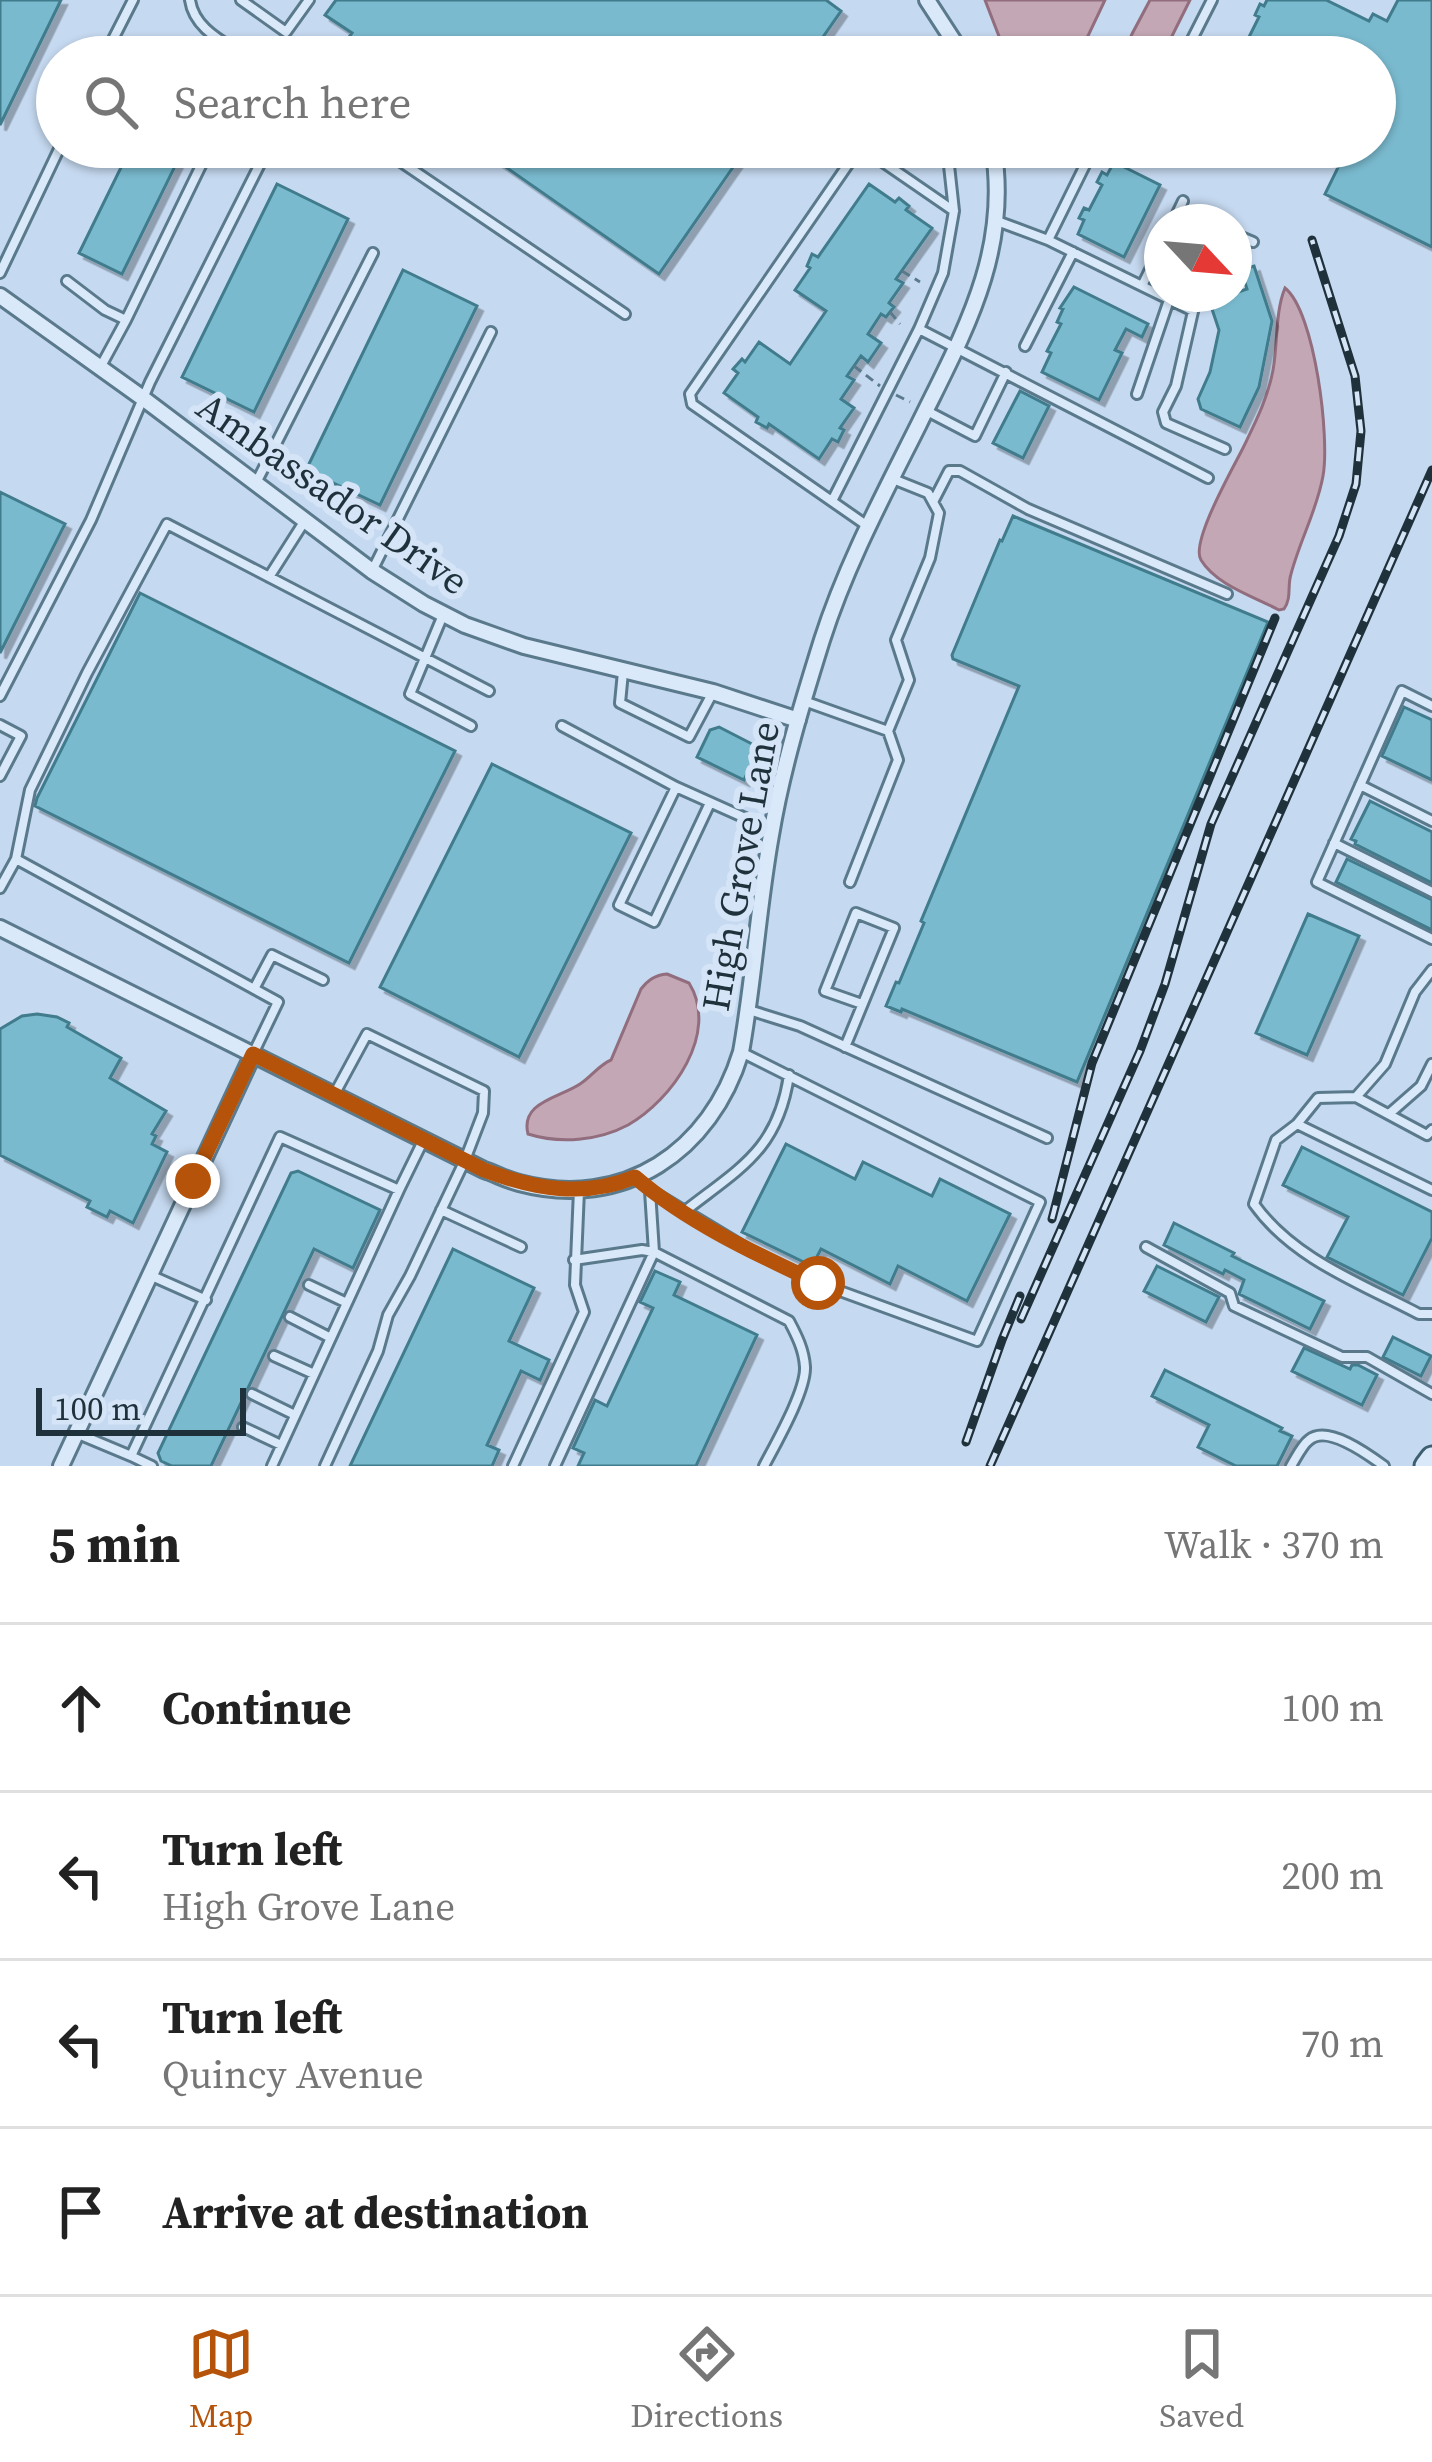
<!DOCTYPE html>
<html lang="en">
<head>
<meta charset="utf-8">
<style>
  body { margin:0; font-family:"Source Serif 4",serif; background:#f2f2f2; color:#222 }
  .compass { position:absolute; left:1144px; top:204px; width:108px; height:108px; border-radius:50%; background:#fff; box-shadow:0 3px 9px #0004; rotate:116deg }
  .scale { position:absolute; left:36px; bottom:30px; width:210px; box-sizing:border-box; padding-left:12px; border:6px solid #1f323c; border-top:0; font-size:33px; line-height:42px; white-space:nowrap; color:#1f323c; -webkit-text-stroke:9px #d5e5f7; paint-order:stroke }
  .stop { position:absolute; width:36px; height:36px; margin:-27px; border:9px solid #b45309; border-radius:50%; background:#fff }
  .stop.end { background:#b45309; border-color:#fff; box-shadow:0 3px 12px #0008 }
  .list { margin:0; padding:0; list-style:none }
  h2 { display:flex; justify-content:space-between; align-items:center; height:156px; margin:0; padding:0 48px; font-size:51px }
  h2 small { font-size:39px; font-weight:400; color:#767676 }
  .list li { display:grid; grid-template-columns:78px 1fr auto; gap:36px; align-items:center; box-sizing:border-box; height:168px; padding:0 48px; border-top:3px solid #e0e0e0 }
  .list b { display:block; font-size:45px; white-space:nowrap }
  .list p { margin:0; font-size:39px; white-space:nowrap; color:#767676 }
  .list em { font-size:39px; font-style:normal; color:#767676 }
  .icon { flex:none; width:66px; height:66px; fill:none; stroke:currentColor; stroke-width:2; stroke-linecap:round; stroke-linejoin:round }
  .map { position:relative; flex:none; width:1432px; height:1466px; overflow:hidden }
  .search { position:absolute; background:#fff; box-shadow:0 3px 9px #0004; left:36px; right:36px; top:36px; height:132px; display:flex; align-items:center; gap:30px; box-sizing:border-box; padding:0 42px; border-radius:66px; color:#767676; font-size:45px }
  .sheet { height:828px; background:#fff }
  nav { display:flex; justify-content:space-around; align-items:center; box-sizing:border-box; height:168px; border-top:3px solid #e0e0e0; background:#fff; font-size:33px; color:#767676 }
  nav a { display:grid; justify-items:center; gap:6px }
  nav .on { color:#b45309 }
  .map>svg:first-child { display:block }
  .water { fill:#c3a7b4; stroke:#926d7d; stroke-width:3 }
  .building { fill:#7abacf; stroke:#3f7b8c; stroke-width:3; filter:url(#shadow) }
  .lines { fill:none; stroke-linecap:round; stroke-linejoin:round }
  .lane-casing { stroke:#5a7a8c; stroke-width:14 }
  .street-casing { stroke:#5a7a8c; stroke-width:20 }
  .secondary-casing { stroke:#3d5e6e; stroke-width:27 }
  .path { stroke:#5a7a8c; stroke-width:3; stroke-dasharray:9 6; stroke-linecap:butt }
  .lane { stroke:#d9e9fa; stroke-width:8 }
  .street { stroke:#d9e9fa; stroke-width:14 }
  .secondary { stroke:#d9e9fa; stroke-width:21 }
  .rail-casing { stroke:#1f323c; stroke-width:9 }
  .rail { stroke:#d5e5f7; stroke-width:4.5; stroke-dasharray:14; stroke-linecap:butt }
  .route { stroke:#b45309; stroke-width:15 }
  .labels { text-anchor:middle; stroke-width:12; stroke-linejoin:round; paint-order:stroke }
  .street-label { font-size:39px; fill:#1f323c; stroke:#d5e5f7 }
</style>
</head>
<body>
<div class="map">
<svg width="1432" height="1466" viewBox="0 0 1432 1466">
  <defs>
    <filter id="shadow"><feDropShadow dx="5.5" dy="5.5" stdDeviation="0" flood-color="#0004"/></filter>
  </defs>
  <rect width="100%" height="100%" fill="#c5d9f0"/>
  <path class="water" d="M985,0h120l-27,57h-71z
    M1150,0h40l-21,42 -1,11 -3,4h-42l9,-23z
    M1285,288c30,24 45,150 38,188 -6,34 -23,64 -32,98 -4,13 1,23 -7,35l-5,1c-24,-13 -63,-25 -78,-50 -11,-17 32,-92 42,-112 12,-25 25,-50 30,-78 5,-27 2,-58 12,-82z
    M667,974l22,9c31,50 -17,117 -61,142 -30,16 -68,19 -100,9 -8,-32 31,-36 52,-50 11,-7 19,-19 31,-24l30,-71c7,-9 14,-14 26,-15z"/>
  <path class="building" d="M0,0h61l-61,125z
    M336,0h490l15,11 -32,46h-461l-9,-6 13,-18 -27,-18z
    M1267,0h59l43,21 4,-7 14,7 11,-21h34v247l-107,-53 23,-47h27v-90h-120l-13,-6 17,-34 -4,-2 5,-11 4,2z
    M131,147h41l10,5 -60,122 -43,-21z
    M477,147h270l-88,127z
    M1114,162l46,23 -36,72 -46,-23 6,-14 -5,-2 5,-10 5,2 13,-25 -5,-3 5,-10 5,3z
    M277,184l71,35 -94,193 -72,-35z
    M869,184l26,18 4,-4 10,8 -3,4 26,18 -36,51 7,4 -14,20 5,4 -8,10 -5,-3 -13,20 13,9 -13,19 -7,-6 -14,20 7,4 -13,19 13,9 -14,20 4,2 -6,12 -6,-3 -13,20 -50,-35 -2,4 -11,-6 2,-5 -34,-24 14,-20 -5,-4 9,-10 3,3 14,-20 31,22 36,-53 -31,-21 15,-22 -3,-2 5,-12 6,3z
    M1254,266l18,55 -13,66 -19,40 -39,-18 -3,-10 12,-27 9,-42 -7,-21 5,-10 30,-10 -6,-19z
    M403,270l74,36 -97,199 -74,-35z
    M1074,287l74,37 -6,13 -16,-8 -11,21 7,3 -23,47 -57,-28 9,-19 -4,-2 14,-27 -4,-2 6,-13 -3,-1z
    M1020,391l29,15 -26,52 -30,-15z
    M0,492l65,32 -65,129z
    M1013,516l255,106 -191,460 -175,-73 -1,3 -15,-6 10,-24 3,1 25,-60 -3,-2 98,-235 -66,-27 -1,-4 48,-115 2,1z
    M140,593l315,158 -106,212 -314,-157 2,-8z
    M1404,707l28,13v60l-50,-24z
    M719,727l35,18 3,8 -13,27 -47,-23 13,-27z
    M492,764l139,69 -112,224 -139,-70z
    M1370,801l62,31v51l-77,-39 1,-3 -5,-2z
    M1347,859l85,41v30l-96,-48z
    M1308,914l51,22 -52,119 -51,-22z
    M37,1014l20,3 12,6 -2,4 54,31 -11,20 56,33 -14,23 4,2 -4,8 15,8 -34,71 -23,-12 -3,6 -20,-10 3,-6 -90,-46v-126l22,-13z
    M786,1144l69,35 8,-17 69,34 8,-17 70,35 -43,87 -69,-35 -8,18 -69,-35 -9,17 -70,-34z
    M1302,1147l130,65v26l-29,57 -76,-38 21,-40 -65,-32z
    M298,1171l82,39 -27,58 -39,-19 -103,217h-39l-11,-5 -3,-8 133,-280z
    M1174,1223l60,30 -2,3 92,45 -14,28 -71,-35 5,-14 -19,-10 -2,4 -59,-29z
    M453,1249l81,39 -25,53 40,19 -9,20 -19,-9 -34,74 12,5 -7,16h-142z
    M1157,1266l62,31 -13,25 -62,-31z
    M655,1271l25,11 -6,13 83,40 -61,131h-118l6,-13 -11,-5 22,-48 12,6 46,-98 -13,-6z
    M1393,1337l38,19 -10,20 -38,-19z
    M1304,1348l46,21 2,-4h6l19,10 -15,30 -70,-34z
    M1165,1370l117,58 -2,3 12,5 -15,30h-41l-38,-19 11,-22 -57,-29z"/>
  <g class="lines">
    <g class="lane-casing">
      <path id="lane" d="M190,0c4,29 34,42 56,57
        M241,0l45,32 23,-32
        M171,44l19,13
        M104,57l29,-57
        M925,57l28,-20
        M1183,57l29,-57
        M379,147l246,167
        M860,147l-170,247 2,10 177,123
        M861,147l93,64
        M997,221l51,19 145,71
        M1173,222l10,-21
        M1234,234l19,8
        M1048,240l41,-83
        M0,273l60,-126
        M67,281l38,29 21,10
        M1142,286l20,-41
        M1197,294l-21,92 -13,26 3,11 59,26
        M919,329l289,149
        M1025,346l48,-94
        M101,366l25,-46 84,-173
        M1137,394l32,-94
        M927,411l48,25 31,-64
        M257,481l116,-228
        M832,501l87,-172 24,-56 11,-62 -7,-64
        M933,502l16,-31h11l68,38 199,85
        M373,569l118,-237
        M269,577l35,-55
        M443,615l-33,79 61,32
        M623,672l-3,31 69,34 24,-45
        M0,696l91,-176 59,-138 111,-220
        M804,701l84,30 21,-51 -13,-40 34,-82 9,-45 -11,-20 -35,-14
        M1432,706l-30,-15 -85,191 115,57
        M0,725l21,11 -21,40
        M562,726l114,61 94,42
        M1360,785l72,36
        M676,787l-57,118 35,17 56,-119
        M1334,843l98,49
        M16,859l262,143 -25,52
        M850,882l48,-122 -10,-29
        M0,888l16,-29 14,-69 57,-117 80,-149 322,167
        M1432,970l-17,22 -30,72 -29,33 71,38 5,-5
        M254,989l18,-34 51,25
        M749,1010l51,16 247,112
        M845,1047l49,-119 -38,-15 -31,78 37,13
        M1389,1114l32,-28 11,-22
        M1297,1124l21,-26 38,-1
        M636,1178l14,12 101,61 67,32 159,58 63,-139 -299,-150
        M1432,1190l-135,-66 -21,16 -22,64c39,55 108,80 165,110h13
        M650,1191l4,61 135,69c8,15 15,29 16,46 1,24 -29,76 -41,99
        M441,1210l80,37
        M685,1211c55,-43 93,-61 104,-136
        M1146,1247l84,46 4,13 108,51h25l65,37
        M152,1276l54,24
        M309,1285l38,18
        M290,1317l41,21
        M274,1356l40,18
        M252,1394l43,21
        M243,1427l38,18
        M76,1433l55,23 149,-319 119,53 24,-49
        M131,1456l21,10
        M272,1466l127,-276
        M325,1466l53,-115 10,-36 22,-39 55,-116 18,-47 1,-22 -117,-57 -33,61
        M513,1466l71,-154 -9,-27 4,-95
        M555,1466l99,-214 -12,-2 -68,10
        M1291,1466c5,-8 11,-21 18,-26 18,-16 60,15 75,26"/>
    </g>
    <g class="street-casing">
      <path id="street" d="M927,0l37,57
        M0,296l144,103 228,172 52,33 41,21 59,21 189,46 85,28
        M0,928l484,242c12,4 23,10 35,13 105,28 192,-32 222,-131 13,-72 17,-145 30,-217 11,-66 31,-131 51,-195 24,-75 62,-146 97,-216 44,-90 92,-172 74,-277
        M61,1466l192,-412"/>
    </g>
    <g class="secondary-casing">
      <path id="secondary" d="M1426,1466l6,-8"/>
    </g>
    <path class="path" d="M902,271l18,11
      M890,312l10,12
      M854,366l26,20
      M896,395l14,7"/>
    <use href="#lane" class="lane"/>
    <use href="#street" class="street"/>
    <use href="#secondary" class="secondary"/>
    <g class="rail-casing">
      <path id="rail" d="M1052,1219l40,-156 183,-445
        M1021,1319l119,-268 25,-67 46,-160 128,-288 17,-52 5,-53 -6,-55 -43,-136
        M966,1442l36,-102 18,-44
        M990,1466l442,-996"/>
    </g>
    <use href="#rail" class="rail"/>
  </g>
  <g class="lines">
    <path class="route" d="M193,1181l60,-127 231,116c50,19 100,28 151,7 52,45 121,77 183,106"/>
  </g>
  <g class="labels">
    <g class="street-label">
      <text transform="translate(333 493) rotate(35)" y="14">Ambassador Drive</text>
      <text transform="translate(740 866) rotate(-80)" y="14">High Grove Lane</text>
    </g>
  </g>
</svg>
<svg class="compass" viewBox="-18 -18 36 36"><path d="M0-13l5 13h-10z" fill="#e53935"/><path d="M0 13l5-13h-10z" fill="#767676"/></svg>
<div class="scale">100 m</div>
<div class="stop" style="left:818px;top:1283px"></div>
<div class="stop end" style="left:193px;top:1181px"></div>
<div class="search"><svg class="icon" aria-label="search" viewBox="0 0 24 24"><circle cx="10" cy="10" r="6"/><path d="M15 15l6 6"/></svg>Search here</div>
</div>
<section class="sheet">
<h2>5 min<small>Walk · 370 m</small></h2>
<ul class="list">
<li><svg class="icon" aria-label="ahead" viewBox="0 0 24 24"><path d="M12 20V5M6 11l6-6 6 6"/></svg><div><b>Continue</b></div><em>100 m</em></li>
<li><svg class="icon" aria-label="left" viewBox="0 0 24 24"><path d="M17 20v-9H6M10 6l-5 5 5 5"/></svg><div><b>Turn left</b><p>High Grove Lane</p></div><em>200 m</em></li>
<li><svg class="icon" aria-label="left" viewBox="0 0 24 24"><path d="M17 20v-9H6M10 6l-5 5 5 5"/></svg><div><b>Turn left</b><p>Quincy Avenue</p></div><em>70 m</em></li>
<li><svg class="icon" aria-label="arrive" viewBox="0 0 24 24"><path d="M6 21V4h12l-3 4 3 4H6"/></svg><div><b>Arrive at destination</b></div></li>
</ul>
</section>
<nav>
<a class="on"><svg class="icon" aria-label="map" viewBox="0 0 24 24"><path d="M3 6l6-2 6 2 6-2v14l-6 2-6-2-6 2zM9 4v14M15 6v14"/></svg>Map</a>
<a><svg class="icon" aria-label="directions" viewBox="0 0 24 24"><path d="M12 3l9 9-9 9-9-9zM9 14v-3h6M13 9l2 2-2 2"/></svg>Directions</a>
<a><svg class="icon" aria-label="saved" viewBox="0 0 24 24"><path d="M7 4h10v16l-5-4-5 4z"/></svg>Saved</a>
</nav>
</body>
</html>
